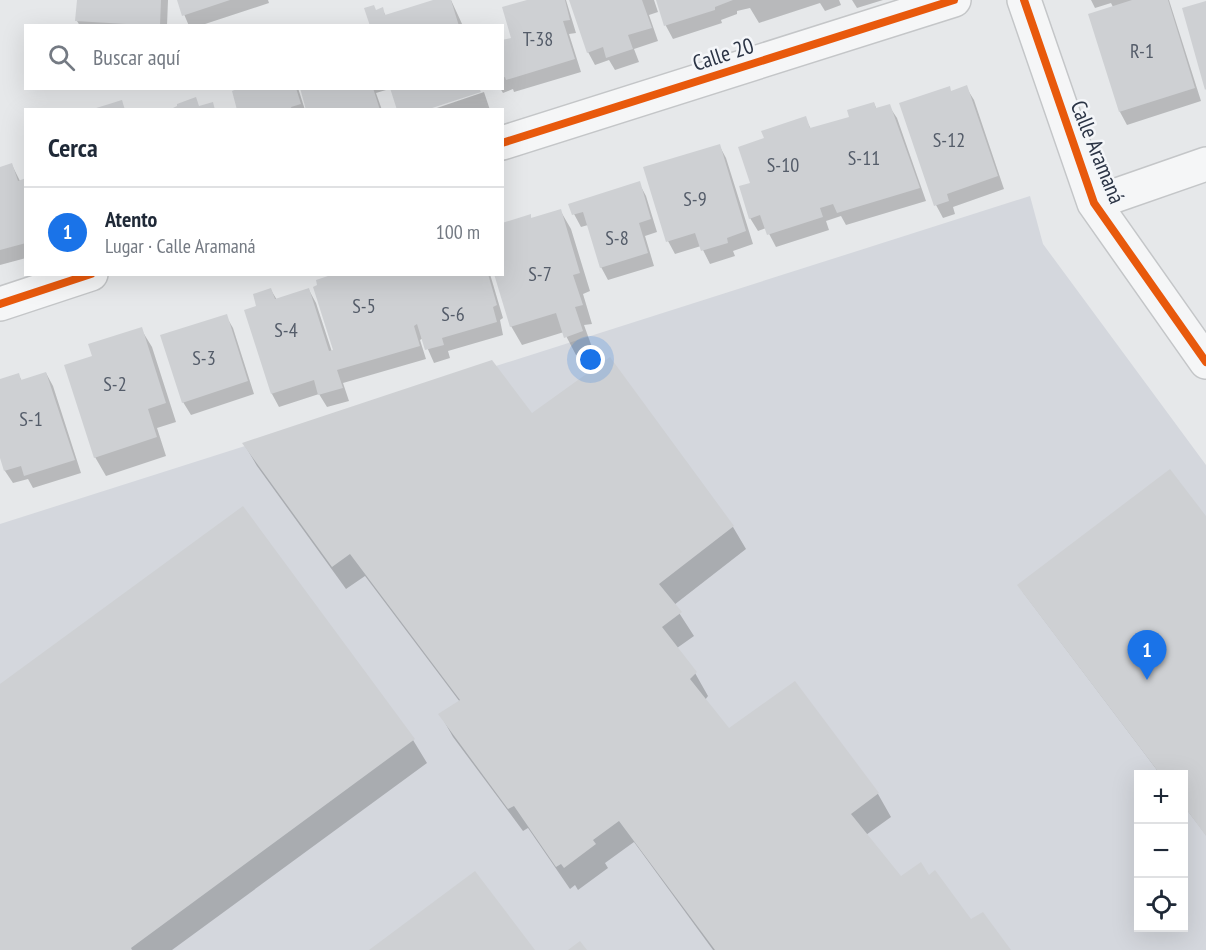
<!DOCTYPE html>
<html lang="es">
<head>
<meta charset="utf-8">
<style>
  body { margin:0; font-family:"PT Sans Narrow",sans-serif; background:#f6f6f7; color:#1f2937 }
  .controls { position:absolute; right:18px; bottom:18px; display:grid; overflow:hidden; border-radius:0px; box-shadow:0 6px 24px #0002 }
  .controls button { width:54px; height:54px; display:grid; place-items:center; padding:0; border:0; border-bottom:2px solid #e0e1e3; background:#fff; color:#1f2937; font:30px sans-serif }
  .you { position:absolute; left:591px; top:360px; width:21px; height:21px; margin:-15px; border:4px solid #fff; border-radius:50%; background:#1a73e8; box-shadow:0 0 0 9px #1a73e833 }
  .badge { display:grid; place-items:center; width:39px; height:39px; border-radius:50%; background:#1a73e8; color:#fff; font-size:20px; font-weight:700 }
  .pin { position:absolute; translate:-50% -50px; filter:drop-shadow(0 2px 3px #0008) }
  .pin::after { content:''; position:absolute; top:32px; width:21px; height:18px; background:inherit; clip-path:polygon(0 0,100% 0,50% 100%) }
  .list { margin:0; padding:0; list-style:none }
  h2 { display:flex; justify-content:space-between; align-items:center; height:78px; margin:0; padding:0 24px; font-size:26px }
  h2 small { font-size:20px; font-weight:400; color:#747a83 }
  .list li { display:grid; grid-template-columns:39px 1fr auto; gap:18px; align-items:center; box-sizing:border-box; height:90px; padding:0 24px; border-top:2px solid #e0e1e3 }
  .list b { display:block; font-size:22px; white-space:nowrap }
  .list p { margin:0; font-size:20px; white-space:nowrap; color:#747a83 }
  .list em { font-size:20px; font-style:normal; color:#747a83 }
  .icon { flex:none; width:33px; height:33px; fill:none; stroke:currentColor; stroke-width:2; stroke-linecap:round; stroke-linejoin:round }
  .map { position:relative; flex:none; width:1206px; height:950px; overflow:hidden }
  .search { position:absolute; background:#fff; box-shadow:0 6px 24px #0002; left:24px; top:24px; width:480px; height:66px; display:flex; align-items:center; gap:15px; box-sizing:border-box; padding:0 21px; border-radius:0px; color:#747a83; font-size:22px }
  .panel { position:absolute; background:#fff; box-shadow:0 6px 24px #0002; left:24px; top:108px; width:480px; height:168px; border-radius:0px }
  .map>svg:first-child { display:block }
  .built { fill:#d4d7dd; fill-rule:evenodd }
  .shadow { fill:#0003 }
  .building { fill:#ced0d3 }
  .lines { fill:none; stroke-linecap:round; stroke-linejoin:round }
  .minor-casing { stroke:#c4c6c8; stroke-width:36 }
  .minor { stroke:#f5f6f7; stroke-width:33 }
  .cycleway-casing { stroke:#f4f6f9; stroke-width:11 }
  .cycleway { stroke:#e8590c; stroke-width:8 }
  .labels { text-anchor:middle; stroke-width:5; stroke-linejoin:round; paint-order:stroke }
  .number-label { font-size:20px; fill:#545c69 }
  .street-label { font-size:22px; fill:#2b3445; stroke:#f4f6f9 }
</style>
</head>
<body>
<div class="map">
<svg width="1206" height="950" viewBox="0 0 1206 950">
  <rect width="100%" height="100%" fill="#e6e8ea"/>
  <path class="built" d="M1030,196l13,48 163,221v485h-1206v-426zM1138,774h46v154h-46z"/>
  <path class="shadow" d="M78,0h90l-1,26h-87l-3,-5z
    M178,0h90l1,3 -70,23h-10z
    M438,0h13l12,26h-92l5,-14 6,-3 4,7z
    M532,0h34l10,33 -7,1 12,38 -67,20 -1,-3 -10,4 -3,-5h2v-47l10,-2z
    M571,0h83l4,12 -9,3 9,26 -24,8 5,13 -24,8 -6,-10 -14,5 -7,-13z
    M658,0h181l2,5 -16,6 -5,-8 -61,20 -9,-15 -13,3v3l-16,6 1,3 -49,16 -7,-13z
    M852,0h31l-26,8z
    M1091,0h78l32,101 -74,24 -7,-13 -30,-97 23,-8 -2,-4 -16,5z
    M966,87l8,13 30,89 -51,18 2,7 -12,4 -7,-13 15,-113z
    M244,88h54l7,22h-66z
    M302,88h83l1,2 -10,3 6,17h-74z
    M484,92l6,18h-59z
    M874,103l3,7 12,-4 8,12 29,83 -80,24 -5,-9 -15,5 3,9 -53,17 -10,-19 -8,3 -8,-13 2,-34 14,-45 39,-21 6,11 40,-11z
    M719,145l7,13 27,86 -20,7 2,5 -25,8 -9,-18 -26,8 -7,-13z
    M12,165l8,16 6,-1v78l-26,7v-97z
    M639,183l7,13 11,36 -12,4 9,30 -46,14 -7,-13 -13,-42 -7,2 -7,-13z
    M560,210l11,19 19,62 -7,3 9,30 -8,1 9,25 -17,5 -12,-23 -42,13 -11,-19 -9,-52 28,-58 2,3z
    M339,274h151l13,44 -3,2 3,15 -55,16 2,7 -16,5 -11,-25 -3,2 6,19 -83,24 6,18 -22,6 -8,-13 -40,13 -7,-13 -26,-83 12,-4 13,-17 6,10 32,-10 7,13 16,49 3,-1z
    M226,316l7,12 21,66 -63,21 -8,-13z
    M141,329l11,18 24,75 -19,6 9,28 -60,20 -11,-19 -1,-100z
    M46,373l7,13 28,87 -48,15 -5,-9 -15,4 -8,-12 -5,-18v-73l18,-6 4,7z
    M532,415l201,112 13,22 -72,56 20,31 -17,12 18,25 13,23 -3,4 24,30 65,-47 84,111 13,23 -25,18 35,43 28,-1 41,44 39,29h-296l-79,-108 -29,21 3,5 -30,22 -3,-5 -5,4 -42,-61 -5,3 -70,-94 -13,-23 20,-12 -95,-126 -19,13 -89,-123 -13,-22z
    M1206,519v316l-22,-29v-32h-24l-138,-183z
    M0,685l413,55 14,23 -255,187h-172z"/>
  <path class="building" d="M77,0h84l-1,26 -85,-5z
    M177,0h53l-48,16z
    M433,0h18l8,26h-89l-6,-18 10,-3 2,5 7,-3 2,8z
    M527,0h38l5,20 -7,1 12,38 -69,21 -1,-3 -3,1v-38l9,-2 -9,-31z
    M569,0h73l10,28 -24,7 5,14 -27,9 -3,-11 -16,6z
    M656,0h77l-18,7v3l-51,16z
    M1132,0h36l27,88 -76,24 -31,-98z
    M1206,1v88l-1,1 -23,-82z
    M967,85l31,91 -51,18 2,7 -15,5 -35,-103 51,-17 1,5z
    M239,88h57l5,16 -10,3 1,3h-55l-5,-19z
    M300,88h73l7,22h-74z
    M390,88h89l2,4 -55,18h-29z
    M196,97l3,9 14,-4 2,8h-46l8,-4v-2z
    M122,100l3,10h-32v-1z
    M874,102l2,6 14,-4 30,84 -83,25 -4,-9 -13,4 3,9 -56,18 -7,-20 -11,4 -10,-33 11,-3 -12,-36 26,-9 -3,-7 45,-15 4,12 39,-11 -2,-7z
    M720,144l26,87 -19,7 1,5 -27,8 -6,-18 -29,9 -23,-75z
    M12,163l6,18 8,-3v65l-26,7v-83z
    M640,181l11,38 -12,4 9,30 -48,15 -17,-56 -11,3 -4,-11z
    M561,209l19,64 -7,2 10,30 -8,2 8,24 -19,7 -8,-25 -46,14 -16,-53h8v-51l29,-9v4z
    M334,274h154l9,31 -4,2 4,15 -55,16 2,7 -19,5 -8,-26 -3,2 6,20 -83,24 6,18 -25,7 -4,-15 -43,14 -27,-84 12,-4 -3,-12 18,-6 4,11 34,-11 20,63 4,-1 -20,-63 4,-2 -1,-5z
    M227,314l21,67 -66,22 -22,-68z
    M142,327l24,76 -18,6 9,28 -63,21 -30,-93 28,-9 -4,-12z
    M610,357l124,169 -75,58 23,28 -20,15 35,45 -7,7 39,49 66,-47 84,112 -28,21 50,62 20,-14 8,13 6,-5 36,49 12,-7 28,38h-296l-96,-129 -26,19 3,4 -32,24 -3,-4 -5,3 -42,-61 -6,3 -70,-95 22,-14 -110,-146 -18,13 -90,-124 250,-83 40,53z
    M46,372l29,88 -51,16 -3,-10 -17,5 -4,-13v-79l19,-6 2,7z
    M1170,469l36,47v320l-22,-30v-32h-24l-143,-189z
    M243,506l172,233 -284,209 1,2h-132v-266z
    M475,871l60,79h-166z
    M580,941l7,9h-19z"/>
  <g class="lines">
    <g class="minor-casing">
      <path id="minor" d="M1024,0l70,203 112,159
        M502,143l452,-143
        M1094,203l112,-39
        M0,304l91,-30"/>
    </g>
    <use href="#minor" class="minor"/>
    <g class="cycleway-casing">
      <path id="cycleway" d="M1024,0l70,203 112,159
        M502,143l452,-143
        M0,304l91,-30"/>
    </g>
    <use href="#cycleway" class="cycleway"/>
  </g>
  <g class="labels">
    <g class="number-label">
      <text x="538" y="46">T-38</text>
      <text x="1142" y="58">R-1</text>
      <text x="949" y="147">S-12</text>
      <text x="864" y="165">S-11</text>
      <text x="783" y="172">S-10</text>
      <text x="695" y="206">S-9</text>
      <text x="617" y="245">S-8</text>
      <text x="540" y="281">S-7</text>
      <text x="364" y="313">S-5</text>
      <text x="453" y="321">S-6</text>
      <text x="286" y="337">S-4</text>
      <text x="204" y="365">S-3</text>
      <text x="115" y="391">S-2</text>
      <text x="31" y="426">S-1</text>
    </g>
    <g class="street-label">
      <text transform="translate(723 54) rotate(-18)" y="8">Calle 20</text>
      <text transform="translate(1098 152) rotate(68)" y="8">Calle Aramaná</text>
    </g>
  </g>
</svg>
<div class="controls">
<button>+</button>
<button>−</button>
<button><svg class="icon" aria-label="locate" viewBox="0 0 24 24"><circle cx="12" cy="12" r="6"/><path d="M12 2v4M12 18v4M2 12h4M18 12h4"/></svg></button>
</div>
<div class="you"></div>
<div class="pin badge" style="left:1147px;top:680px">1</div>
<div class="search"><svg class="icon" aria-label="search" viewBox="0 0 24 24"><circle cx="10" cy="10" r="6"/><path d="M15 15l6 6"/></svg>Buscar aquí</div>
<section class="panel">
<h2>Cerca<small></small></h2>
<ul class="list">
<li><span class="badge">1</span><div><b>Atento</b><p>Lugar · Calle Aramaná</p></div><em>100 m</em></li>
</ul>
</section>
</div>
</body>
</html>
